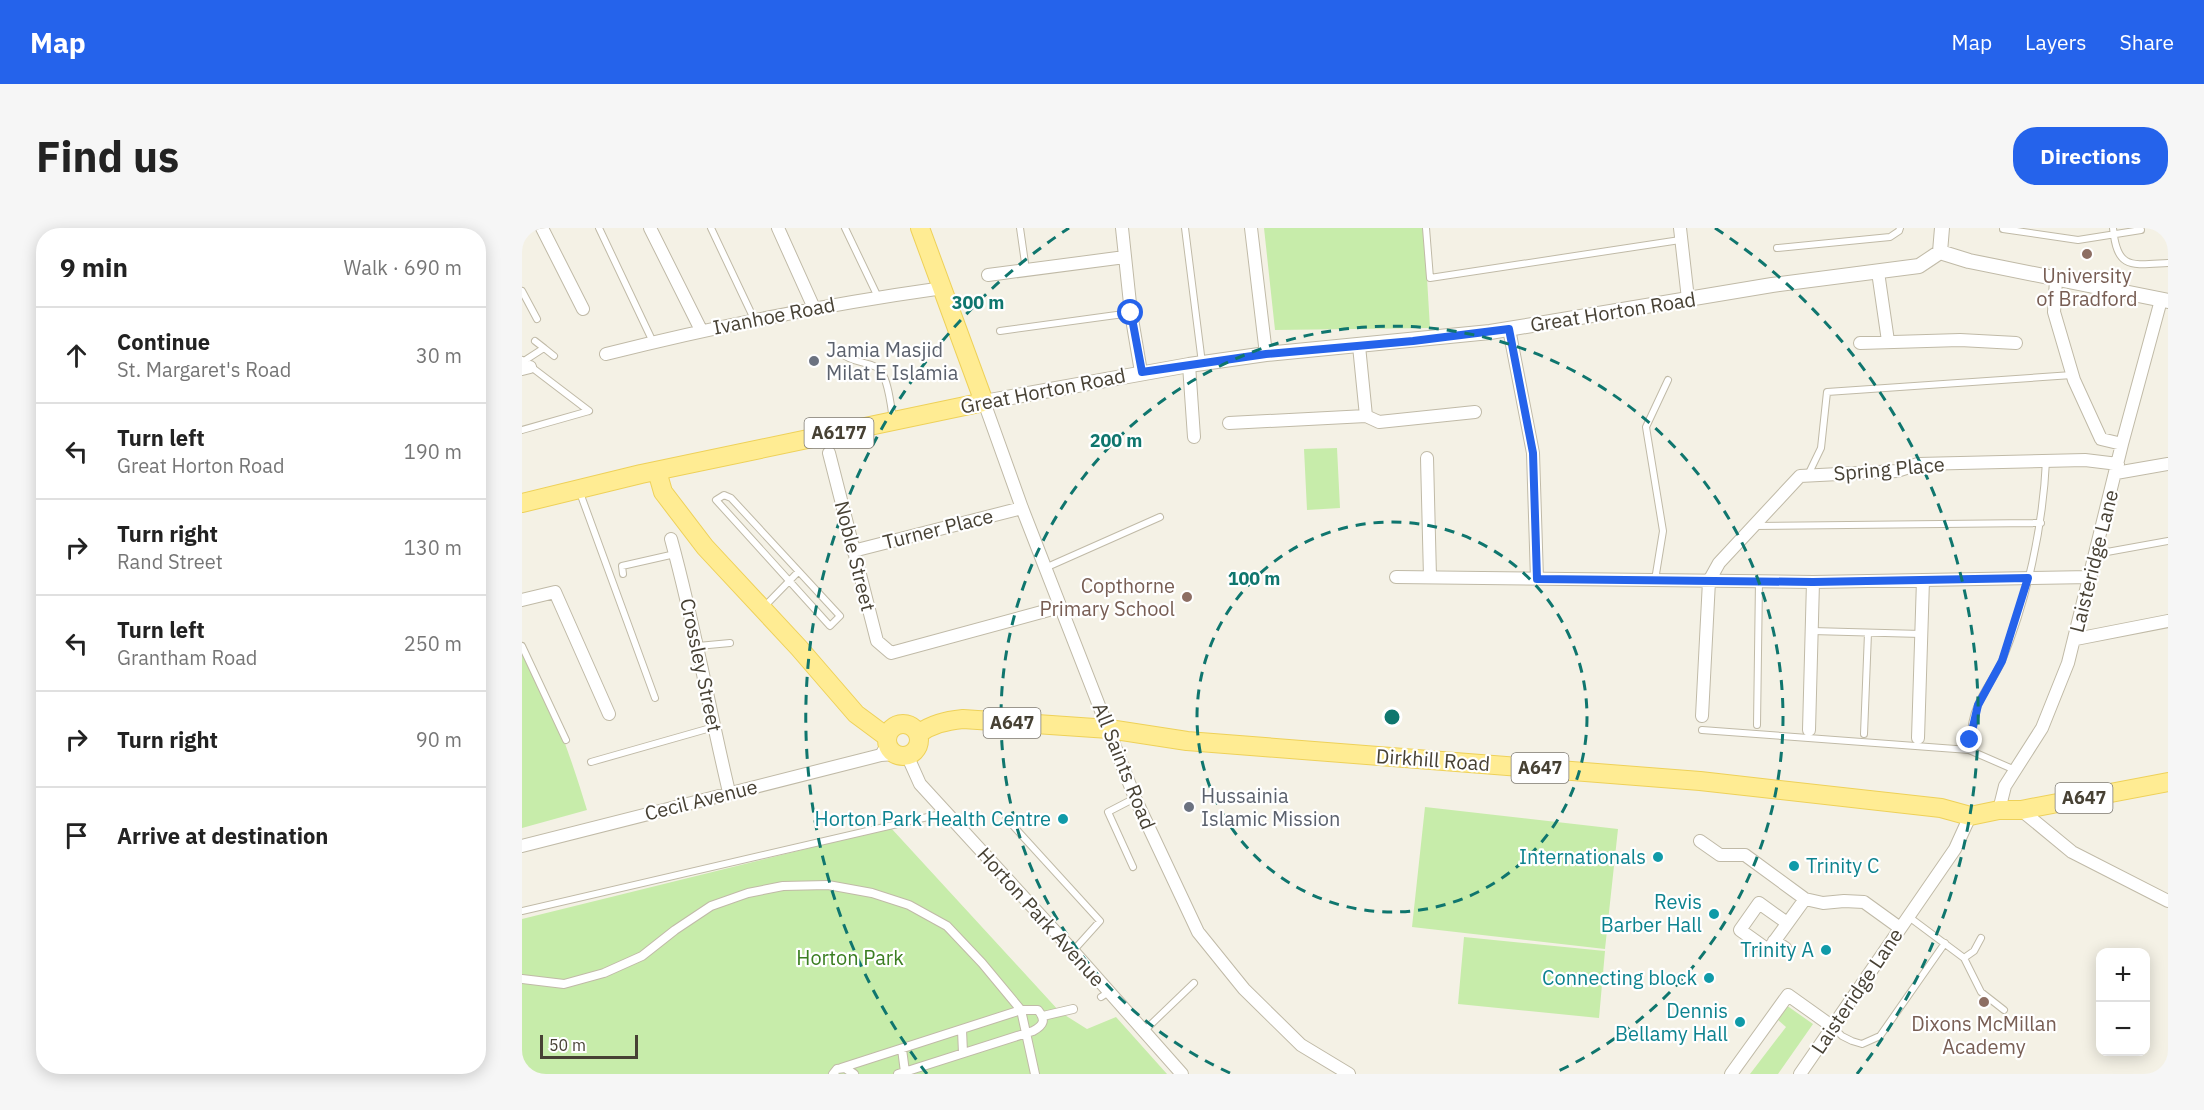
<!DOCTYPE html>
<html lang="en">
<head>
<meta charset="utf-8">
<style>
  body { margin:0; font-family:"IBM Plex Sans",sans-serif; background:#f6f6f6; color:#222 }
  .controls { position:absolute; right:18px; bottom:18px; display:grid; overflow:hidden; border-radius:12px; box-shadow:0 3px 15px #0003 }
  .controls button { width:54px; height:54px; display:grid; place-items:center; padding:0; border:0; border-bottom:2px solid #e0e0e0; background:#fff; color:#222; font:30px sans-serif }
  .scale { position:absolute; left:18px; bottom:15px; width:98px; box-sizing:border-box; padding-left:6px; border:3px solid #474134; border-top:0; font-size:16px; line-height:21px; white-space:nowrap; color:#474134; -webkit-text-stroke:4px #fff; paint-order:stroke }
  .stop { position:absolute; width:18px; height:18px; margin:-14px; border:4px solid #2563eb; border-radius:50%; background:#fff }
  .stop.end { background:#2563eb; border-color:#fff; box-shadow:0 2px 6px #0008 }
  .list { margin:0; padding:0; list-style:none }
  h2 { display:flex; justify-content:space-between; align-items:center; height:78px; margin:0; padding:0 24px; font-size:26px }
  h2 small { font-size:20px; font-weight:400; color:#767676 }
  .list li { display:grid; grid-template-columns:39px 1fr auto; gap:18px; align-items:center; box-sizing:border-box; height:96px; padding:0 24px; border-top:2px solid #e0e0e0 }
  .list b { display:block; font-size:22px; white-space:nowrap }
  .list p { margin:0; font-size:20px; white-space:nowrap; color:#767676 }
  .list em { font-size:20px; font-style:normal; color:#767676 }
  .icon { flex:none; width:33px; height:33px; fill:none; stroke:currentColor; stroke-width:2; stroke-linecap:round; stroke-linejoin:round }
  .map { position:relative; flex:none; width:1646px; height:846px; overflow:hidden; border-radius:24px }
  header { display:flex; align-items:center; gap:36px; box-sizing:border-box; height:84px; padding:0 30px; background:#2563eb; color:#fff }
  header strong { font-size:28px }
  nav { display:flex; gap:33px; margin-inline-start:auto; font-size:21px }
  .intro { display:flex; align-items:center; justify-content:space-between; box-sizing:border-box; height:144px; padding:0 36px }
  h1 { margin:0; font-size:42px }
  .button { padding:15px 27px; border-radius:24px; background:#2563eb; color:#fff; font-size:21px; font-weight:700 }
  main { display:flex; gap:36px; padding:0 36px }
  aside { flex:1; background:#fff; border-radius:24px; box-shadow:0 3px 15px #0003 }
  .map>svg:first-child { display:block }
  .green { fill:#c7ecaa }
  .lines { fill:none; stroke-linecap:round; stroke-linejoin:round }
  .service-casing { stroke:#c0baa7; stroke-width:8 }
  .pedestrian-casing { stroke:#c0baa7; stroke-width:10 }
  .minor-casing { stroke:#c0baa7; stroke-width:14 }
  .tertiary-casing { stroke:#c0baa7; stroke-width:16 }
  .primary-casing { stroke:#eed159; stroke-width:20 }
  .service { stroke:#fff; stroke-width:6 }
  .pedestrian { stroke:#fff; stroke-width:8 }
  .minor { stroke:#fff; stroke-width:12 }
  .tertiary { stroke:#fff; stroke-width:14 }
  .primary { stroke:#ffec93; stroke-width:18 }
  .route { stroke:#2563eb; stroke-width:8 }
  .ring { fill:none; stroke:#0f766e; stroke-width:3; stroke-dasharray:10 8 }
  .education-dot { fill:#8d6e63; stroke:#fff; stroke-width:2 }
  .worship-dot { fill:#6b7280; stroke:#fff; stroke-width:2 }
  .culture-dot { fill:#0f9aa8; stroke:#fff; stroke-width:2 }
  .labels { text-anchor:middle; stroke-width:4.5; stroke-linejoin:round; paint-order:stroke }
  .shield { fill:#fff; stroke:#7e7a71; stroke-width:1.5 }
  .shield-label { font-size:18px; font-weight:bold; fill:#474134 }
  .education-label { font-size:20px; fill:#785e54; stroke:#fff }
  .street-label { font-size:20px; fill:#474134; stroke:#fff }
  .worship-label { font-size:20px; fill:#5b616d; stroke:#fff; text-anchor:start }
  .culture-label { font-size:20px; fill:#0d838f; stroke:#fff; text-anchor:end }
  .park-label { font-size:20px; fill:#3b7e22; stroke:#fff }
  .centre { fill:#0f766e; stroke:#fff; stroke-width:3 }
  .ring-label { font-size:18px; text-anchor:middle; font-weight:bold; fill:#0f766e; stroke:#fff; stroke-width:4.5; stroke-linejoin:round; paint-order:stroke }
</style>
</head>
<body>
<header>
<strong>Map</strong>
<nav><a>Map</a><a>Layers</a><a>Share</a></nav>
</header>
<div class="intro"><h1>Find us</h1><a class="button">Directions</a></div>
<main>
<aside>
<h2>9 min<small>Walk · 690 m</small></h2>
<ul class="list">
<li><svg class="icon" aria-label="ahead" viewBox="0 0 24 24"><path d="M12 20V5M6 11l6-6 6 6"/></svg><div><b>Continue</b><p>St. Margaret's Road</p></div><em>30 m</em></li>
<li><svg class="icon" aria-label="left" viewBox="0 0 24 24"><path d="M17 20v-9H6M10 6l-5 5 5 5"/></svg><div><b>Turn left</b><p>Great Horton Road</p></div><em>190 m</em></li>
<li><svg class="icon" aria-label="right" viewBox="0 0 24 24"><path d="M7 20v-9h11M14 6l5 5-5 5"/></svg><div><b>Turn right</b><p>Rand Street</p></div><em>130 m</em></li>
<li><svg class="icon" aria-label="left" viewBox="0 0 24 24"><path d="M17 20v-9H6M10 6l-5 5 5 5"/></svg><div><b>Turn left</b><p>Grantham Road</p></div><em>250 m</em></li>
<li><svg class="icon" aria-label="right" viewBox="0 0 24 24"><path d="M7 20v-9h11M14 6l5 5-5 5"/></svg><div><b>Turn right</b></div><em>90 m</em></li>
<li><svg class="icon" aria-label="arrive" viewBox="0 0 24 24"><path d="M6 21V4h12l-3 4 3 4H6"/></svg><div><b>Arrive at destination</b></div></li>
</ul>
</aside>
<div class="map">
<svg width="1646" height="846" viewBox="0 0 1646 846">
  <rect width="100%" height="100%" fill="#f4f1e5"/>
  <path class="green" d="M742,0h160l6,100 -155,2z
    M815,220l3,60 -33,2 -3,-61z
    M0,418c29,55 47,105 65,164l-65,18z
    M903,579l193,22 -13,120 -193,-22z
    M369,600l169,184 27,17 29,-12 51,57h-645v-155z
    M942,709l141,14 -6,67 -141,-14z
    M1264,777l27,19 -35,50h-28l36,-47 -9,-8z"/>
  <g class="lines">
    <g class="service-casing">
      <path id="service" d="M77,0l54,114
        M189,0l43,91
        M323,0l33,69
        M498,0l6,42
        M663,0l17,135
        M904,0l4,50 250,-38
        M1591,0c4,42 18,37 55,35
        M1481,1l75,11 63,-10
        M1255,20l113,-11 9,-6 1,-3
        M0,63l15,28
        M478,103l131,-18
        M22,120l10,8
        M318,125c16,11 21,7 36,14 12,5 15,40 17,53
        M0,132l67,51
        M2,133l20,-13 -9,-7
        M0,202l67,-19
        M1286,247l13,-27 6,-56 245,-17
        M57,262l76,208
        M202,267l7,3 109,118 -10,10 -114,-126z
        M1232,298l287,-3
        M1574,326l72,-13
        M523,340l115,-51
        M101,346l-1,-8 53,-12
        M1133,352l8,-49 -17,-104 22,-47
        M241,380l35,-36
        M1290,403l109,3
        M0,418l44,94
        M176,418l32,-3
        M1235,497l2,-144
        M1180,502l267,20 46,20
        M1342,506l4,-101
        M1447,522c2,-15 2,-31 9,-45 6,-15 17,-28 24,-44 25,-60 41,-135 44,-200
        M69,534l123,-35
        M484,590l94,103 -27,30
        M611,639l-25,-55 27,-14
        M0,683l423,-98
        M1387,689l55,41 10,-7 7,-13
        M1442,730l17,34 23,18
        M579,769l8,-5
        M1311,799l9,9 10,5 10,3 18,-8 65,-93
        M622,803l50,-48"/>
    </g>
    <g class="pedestrian-casing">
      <path id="pedestrian" d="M0,751l42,5 40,-11 38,-17 33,-26 36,-24 37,-13 35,-7 45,-1 44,8 37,12 38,21 35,37 39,47 14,64
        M521,788l30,-7
        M440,802l1,23
        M380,821l3,23
        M319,840l180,-58h17c8,10 6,15 -5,21l-135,43
        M311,846l4,-5 8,-1 9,6"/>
    </g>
    <g class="minor-casing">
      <path id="minor" d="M20,0l41,81
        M128,0l51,102
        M256,0l36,80
        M600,0l9,85 10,59
        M729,0l15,126
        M1158,0l8,71
        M1356,44l10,69
        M466,47l137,-18
        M1534,52l-2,32 20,68 27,59 21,5
        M987,101l24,124 4,126
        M1338,115l100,-3 56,3
        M84,126c111,-28 223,-50 337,-66
        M667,137l5,72
        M0,141l8,-2
        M462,174l38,106 113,290 63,134 46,57 57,56 48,29
        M844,188l13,6 96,-10
        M707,195l137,-7 -7,-70
        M307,225l48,188 14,12 169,-46
        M905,230l3,119
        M1594,245l52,-9
        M149,311c23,83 38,169 58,253
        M331,323l169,-43
        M874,349l417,5 278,-5
        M0,372l33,-8 54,122
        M1554,411l92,-18
        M1180,488l7,-135 10,-18 81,-87 97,-5 21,-7 167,-4 33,4
        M1287,502l4,-148
        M1396,510l5,-158
        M365,517l-6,10 14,-1
        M385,527l13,29 153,167 109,123
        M1477,582l6,-24 37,-58 26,-65 54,-219 39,-144
        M1499,582l51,42 96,49
        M1178,613l20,14h25l60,44 18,4 21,-2 20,1 36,26
        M0,618l359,-91
        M1265,695l-28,-20 -19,27 28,20 37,-51
        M1252,713l11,7
        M1209,846l57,-79 45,32
        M1278,846l155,-225 15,-33"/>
    </g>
    <g class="tertiary-casing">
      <path id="tertiary" d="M1418,24l29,9 199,40
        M1418,24l2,-24
        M462,174l205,-37 77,-11 224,-22 282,-47 147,-19 21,-14"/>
    </g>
    <g class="primary-casing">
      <path id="primary" d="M135,243l6,21 42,55 94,101 57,66 31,23
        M0,275l119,-29 343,-72 -64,-174
        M365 512a16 16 0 1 1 32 0a16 16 0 1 1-32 0Z
        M396,506c14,-10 27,-13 45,-15l146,10 78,12 513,40 241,27 29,8 29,-6h22l147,-28"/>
    </g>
    <use href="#service" class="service"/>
    <use href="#pedestrian" class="pedestrian"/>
    <use href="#minor" class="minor"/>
    <use href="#tertiary" class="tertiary"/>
    <use href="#primary" class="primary"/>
  </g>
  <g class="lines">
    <path class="route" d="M609,85l11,59 124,-18 147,-13 96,-12 24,124 4,126 276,3 215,-4 -26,83 -24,44 -8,35"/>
  </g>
  <g class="ring">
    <circle cx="870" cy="489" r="195"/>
    <path d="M708 845A391 391 0 1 1 1032 845"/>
    <path d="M405 846A586 586 0 0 1 547 0M1193 0A586 586 0 0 1 1335 846"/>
  </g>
  <g class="education-dot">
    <circle cx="1565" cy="26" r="6"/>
    <circle cx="665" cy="369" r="6"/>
    <circle cx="1462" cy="774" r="6"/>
  </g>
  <g class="worship-dot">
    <circle cx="292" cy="133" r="6"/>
    <circle cx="667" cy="579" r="6"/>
  </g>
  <g class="culture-dot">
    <circle cx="541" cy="591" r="6"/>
    <circle cx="1136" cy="629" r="6"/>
    <circle cx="1272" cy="638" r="6"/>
    <circle cx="1192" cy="686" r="6"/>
    <circle cx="1304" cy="722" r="6"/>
    <circle cx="1187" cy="750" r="6"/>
    <circle cx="1218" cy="794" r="6"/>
  </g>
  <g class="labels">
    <g class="shield">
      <rect x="282.5" y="190" width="69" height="30" rx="4.5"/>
      <rect x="461.5" y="480" width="57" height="30" rx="4.5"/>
      <rect x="989.5" y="525" width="57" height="30" rx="4.5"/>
      <rect x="1533.5" y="555" width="57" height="30" rx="4.5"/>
    </g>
    <g class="shield-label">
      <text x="317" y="211">A6177</text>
      <text x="490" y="501">A647</text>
      <text x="1018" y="546">A647</text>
      <text x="1562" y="576">A647</text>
    </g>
    <g class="education-label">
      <text x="1565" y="55">University<tspan x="1565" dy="23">of Bradford</tspan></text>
      <text x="653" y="365" text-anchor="end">Copthorne<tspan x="653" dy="23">Primary School</tspan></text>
      <text x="1462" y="803">Dixons McMillan<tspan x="1462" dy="23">Academy</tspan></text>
    </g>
    <g class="street-label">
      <text transform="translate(1091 84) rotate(-9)" y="7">Great Horton Road</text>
      <text transform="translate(252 88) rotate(-11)" y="7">Ivanhoe Road</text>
      <text transform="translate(521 163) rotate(-11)" y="7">Great Horton Road</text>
      <text transform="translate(1367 241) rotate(-5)" y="7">Spring Place</text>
      <text transform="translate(416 301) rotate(-14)" y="7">Turner Place</text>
      <text transform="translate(333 328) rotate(76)" y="7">Noble Street</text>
      <text transform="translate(1572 333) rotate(-76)" y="7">Laisteridge Lane</text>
      <text transform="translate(179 437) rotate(78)" y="7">Crossley Street</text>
      <text transform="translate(911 532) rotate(4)" y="7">Dirkhill Road</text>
      <text transform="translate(602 538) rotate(68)" y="7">All Saints Road</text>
      <text transform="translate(179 572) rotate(-14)" y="7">Cecil Avenue</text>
      <text transform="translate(519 689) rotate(48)" y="7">Horton Park Avenue</text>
      <text transform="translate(1335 763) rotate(-56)" y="7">Laisteridge Lane</text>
    </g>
    <g class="worship-label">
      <text x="304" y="129">Jamia Masjid<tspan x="304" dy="23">Milat E Islamia</tspan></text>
      <text x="679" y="575">Hussainia<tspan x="679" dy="23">Islamic Mission</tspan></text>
    </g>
    <g class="culture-label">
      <text x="529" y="598">Horton Park Health Centre</text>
      <text x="1124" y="636">Internationals</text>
      <text x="1284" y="645" text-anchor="start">Trinity C</text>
      <text x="1180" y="681">Revis<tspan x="1180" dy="23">Barber Hall</tspan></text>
      <text x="1292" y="729">Trinity A</text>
      <text x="1175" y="757">Connecting block</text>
      <text x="1206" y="790">Dennis<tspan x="1206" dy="23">Bellamy Hall</tspan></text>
    </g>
    <g class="park-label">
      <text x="328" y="737">Horton Park</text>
    </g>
  </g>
  <circle cx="870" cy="489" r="9" class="centre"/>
  <g class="ring-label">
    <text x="456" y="81">300 m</text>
    <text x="594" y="219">200 m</text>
    <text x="732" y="357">100 m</text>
  </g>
</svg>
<div class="controls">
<button>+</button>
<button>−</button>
</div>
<div class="scale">50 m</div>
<div class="stop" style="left:609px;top:85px"></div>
<div class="stop end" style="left:1448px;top:512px"></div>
</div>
</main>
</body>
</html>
